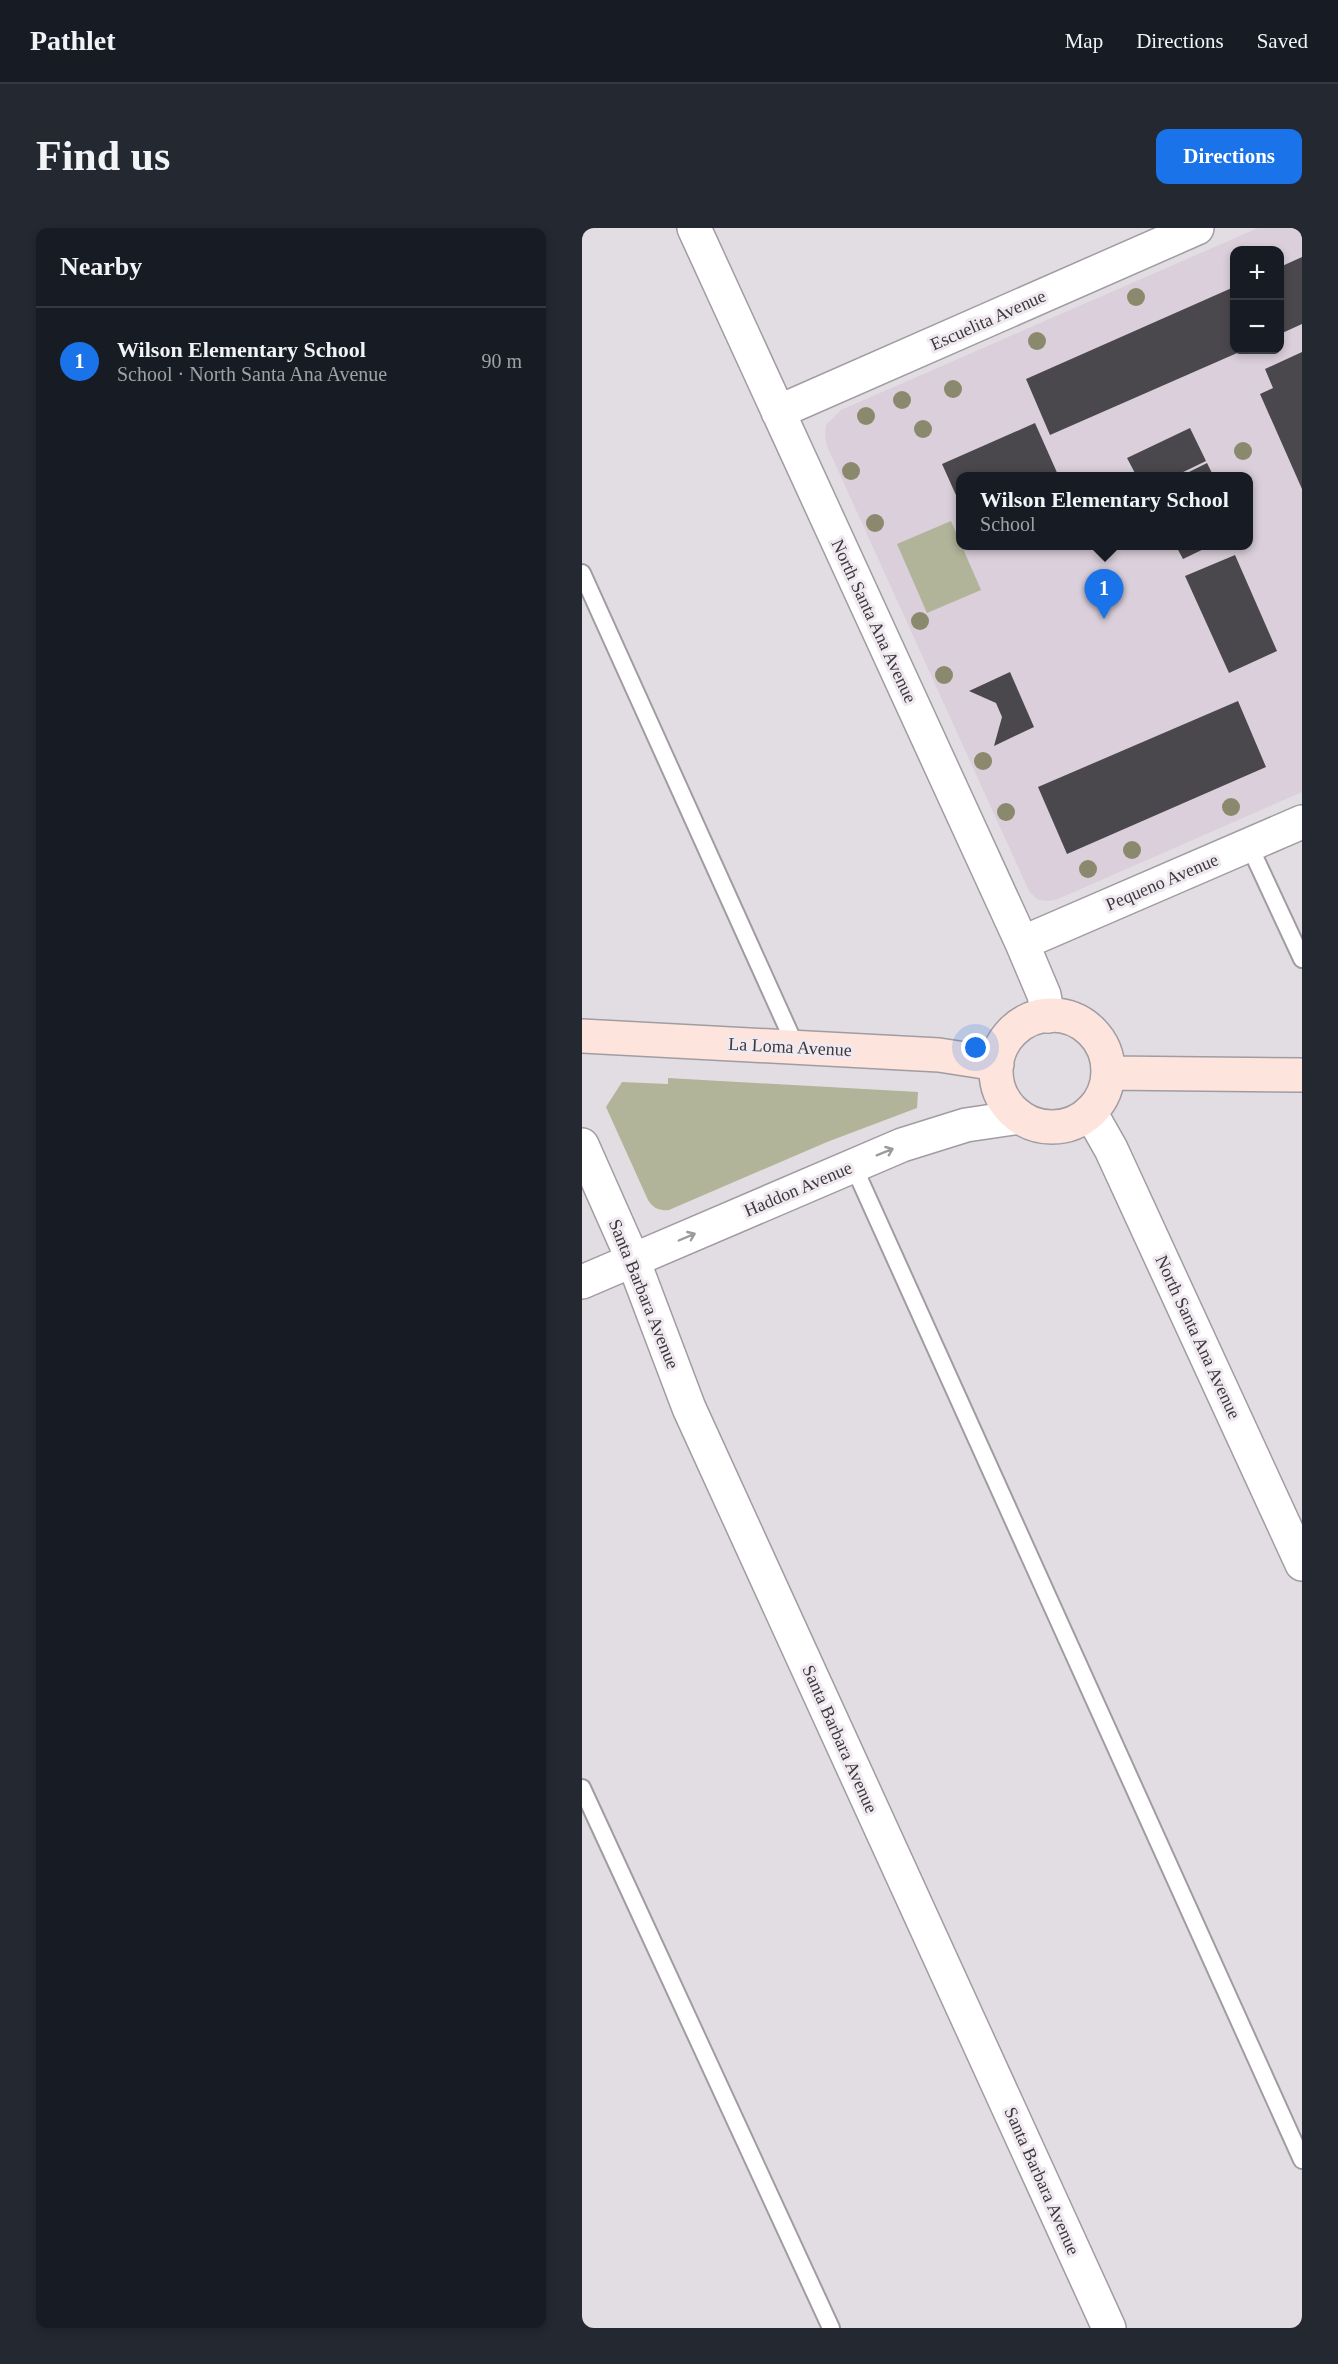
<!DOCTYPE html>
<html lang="en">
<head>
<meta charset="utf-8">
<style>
  body { margin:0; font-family:Georgia,serif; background:#242831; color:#f1f3f6 }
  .controls { position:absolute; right:18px; top:18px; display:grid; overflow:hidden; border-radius:12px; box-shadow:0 3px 9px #0003 }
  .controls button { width:54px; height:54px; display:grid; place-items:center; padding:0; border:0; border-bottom:2px solid #363941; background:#171b24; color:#f1f3f6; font:30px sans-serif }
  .you { position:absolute; left:394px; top:820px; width:21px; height:21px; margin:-15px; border:4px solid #fff; border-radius:50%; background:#1a73e8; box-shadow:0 0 0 9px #1a73e833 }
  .badge { display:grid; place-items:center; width:39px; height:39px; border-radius:50%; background:#1a73e8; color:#fff; font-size:20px; font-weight:700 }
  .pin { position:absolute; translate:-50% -50px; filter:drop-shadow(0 2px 3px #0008) }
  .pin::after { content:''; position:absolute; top:32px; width:21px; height:18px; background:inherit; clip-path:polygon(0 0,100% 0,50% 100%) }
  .popup { position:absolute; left:374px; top:244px; width:297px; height:78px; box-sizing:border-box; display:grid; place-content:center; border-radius:12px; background:#171b24; filter:drop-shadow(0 2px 4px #0005); font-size:20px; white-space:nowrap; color:#9ea1a6 }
  .popup b { font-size:22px; color:#f1f3f6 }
  .popup::after { content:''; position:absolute; left:50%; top:100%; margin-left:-12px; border:12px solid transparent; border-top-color:#171b24 }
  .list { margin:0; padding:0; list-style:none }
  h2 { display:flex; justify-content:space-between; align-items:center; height:78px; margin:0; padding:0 24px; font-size:26px }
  h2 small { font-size:20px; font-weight:400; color:#9ea1a6 }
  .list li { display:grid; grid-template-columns:39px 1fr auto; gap:18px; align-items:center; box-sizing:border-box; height:108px; padding:0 24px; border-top:2px solid #363941 }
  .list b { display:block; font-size:22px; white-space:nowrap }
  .list p { margin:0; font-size:20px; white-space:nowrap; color:#9ea1a6 }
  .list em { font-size:20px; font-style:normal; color:#9ea1a6 }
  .map { position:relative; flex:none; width:720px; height:2100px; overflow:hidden; border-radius:12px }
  header { display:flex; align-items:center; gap:36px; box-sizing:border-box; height:84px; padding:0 30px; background:#171b24; border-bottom:2px solid #363941 }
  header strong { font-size:28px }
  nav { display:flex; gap:33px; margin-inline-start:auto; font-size:21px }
  .intro { display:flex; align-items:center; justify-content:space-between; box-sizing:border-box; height:144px; padding:0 36px }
  h1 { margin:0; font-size:42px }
  .button { padding:15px 27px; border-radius:12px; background:#1a73e8; color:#fff; font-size:21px; font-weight:700 }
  main { display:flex; gap:36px; padding:0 36px }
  aside { flex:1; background:#171b24; border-radius:12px; box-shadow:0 3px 9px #0003 }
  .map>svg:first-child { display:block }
  .built { fill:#dacfda; fill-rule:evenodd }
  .green { fill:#b1b498 }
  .building { fill:#4b484d }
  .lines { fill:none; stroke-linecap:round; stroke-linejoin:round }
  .service-casing { stroke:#a19ca1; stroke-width:20 }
  .minor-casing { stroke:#a19ca1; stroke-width:36 }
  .secondary-casing { stroke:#a19ca1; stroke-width:36 }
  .service { stroke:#fff; stroke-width:16 }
  .minor { stroke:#fff; stroke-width:33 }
  .secondary { stroke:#fde4dd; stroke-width:33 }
  .tree { fill:#8b896d }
  .oneway { stroke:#9d9c9d }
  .labels { text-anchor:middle; stroke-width:6; stroke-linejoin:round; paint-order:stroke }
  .street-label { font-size:18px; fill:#3b393b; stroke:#f0eaf0 }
</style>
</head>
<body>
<header>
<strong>Pathlet</strong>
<nav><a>Map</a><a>Directions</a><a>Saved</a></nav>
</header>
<div class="intro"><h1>Find us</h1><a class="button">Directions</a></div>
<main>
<aside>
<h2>Nearby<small></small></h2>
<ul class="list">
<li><span class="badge">1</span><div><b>Wilson Elementary School</b><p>School · North Santa Ana Avenue</p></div><em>90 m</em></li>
</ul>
</aside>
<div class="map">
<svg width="720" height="2100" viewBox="0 0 720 2100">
  <rect width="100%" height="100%" fill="#e2dde3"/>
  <path class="built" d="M676,0h44v564l-244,107 -8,2 -12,-1 -9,-9 -202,-445 -2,-10 1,-11 15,-15zM652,22h46v100h-46zM378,249h288v69h-288z"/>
  <path class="green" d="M369,293l30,69 -54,23 -30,-69z
    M86,850l250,14 -1,16 -90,34 -158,68c-10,1 -16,-2 -21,-10l-42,-93 16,-25 46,2z"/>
  <path class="building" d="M720,29v67l-22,10v-67z
    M652,59v63h10l-194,85 -24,-56z
    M720,124v137l-42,-95 13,-6 -8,-19z
    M453,195l24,54h-99v27l-18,-40z
    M608,200l16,33 -33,16h-36l-10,-19z
    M625,235l7,14h-35z
    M594,318h34l-27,13z
    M653,327l42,96 -48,22 -44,-97z
    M428,444l24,55 -40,19 8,-29 -6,-14 -27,-12z
    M656,473l28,66 -199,87 -29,-67z"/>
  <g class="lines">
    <g class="service-casing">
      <path id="service" d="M0,345l214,474
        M667,617l53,114
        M271,937l449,995
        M0,1560l249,540"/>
    </g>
    <g class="minor-casing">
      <path id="minor" d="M112,0l328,715 22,52 4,21
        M196,184l419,-184
        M440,715l280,-121
        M508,884l21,37 191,415
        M0,917l51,115 56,148 420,920
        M0,1054l320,-137 64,-20 54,-8"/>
    </g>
    <g class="secondary-casing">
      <path id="secondary" d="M414 843a56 56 0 1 1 112 0a56 56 0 1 1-112 0Z
        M0,808l357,19 58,9
        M526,845l194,2"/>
    </g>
    <use href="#service" class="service"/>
    <use href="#minor" class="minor"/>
    <use href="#secondary" class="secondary"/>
  </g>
  <g class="tree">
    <circle cx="554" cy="69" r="9"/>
    <circle cx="455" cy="113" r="9"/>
    <circle cx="371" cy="161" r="9"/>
    <circle cx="320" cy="172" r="9"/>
    <circle cx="284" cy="188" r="9"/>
    <circle cx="341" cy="201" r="9"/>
    <circle cx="661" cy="223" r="9"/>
    <circle cx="269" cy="243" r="9"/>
    <circle cx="293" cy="295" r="9"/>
    <circle cx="338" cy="393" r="9"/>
    <circle cx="362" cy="447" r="9"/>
    <circle cx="401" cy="533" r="9"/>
    <circle cx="649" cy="579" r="9"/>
    <circle cx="424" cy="584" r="9"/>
    <circle cx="550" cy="622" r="9"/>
    <circle cx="506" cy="641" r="9"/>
  </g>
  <defs><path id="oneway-shaft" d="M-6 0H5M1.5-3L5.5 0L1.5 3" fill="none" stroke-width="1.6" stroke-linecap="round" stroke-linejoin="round" transform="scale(1.5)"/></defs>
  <g class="oneway">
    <use href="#oneway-shaft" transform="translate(303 924) rotate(-22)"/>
    <use href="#oneway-shaft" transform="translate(105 1009) rotate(-23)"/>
  </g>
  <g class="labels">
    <g class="street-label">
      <text transform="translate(406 92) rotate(-24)" y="6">Escuelita Avenue</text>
      <text transform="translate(292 393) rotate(65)" y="6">North Santa Ana Avenue</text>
      <text transform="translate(580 654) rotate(-23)" y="6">Pequeno Avenue</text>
      <text transform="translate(208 819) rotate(3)" y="6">La Loma Avenue</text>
      <text transform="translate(216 961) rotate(-23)" y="6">Haddon Avenue</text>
      <text transform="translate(62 1066) rotate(68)" y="6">Santa Barbara Avenue</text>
      <text transform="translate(616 1109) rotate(65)" y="6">North Santa Ana Avenue</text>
      <text transform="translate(258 1511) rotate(66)" y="6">Santa Barbara Avenue</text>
      <text transform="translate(460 1953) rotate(66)" y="6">Santa Barbara Avenue</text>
    </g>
  </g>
</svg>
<div class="controls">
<button>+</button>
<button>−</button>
</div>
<div class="you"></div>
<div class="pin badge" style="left:522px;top:391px">1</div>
<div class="popup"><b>Wilson Elementary School</b>School</div>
</div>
</main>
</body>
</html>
